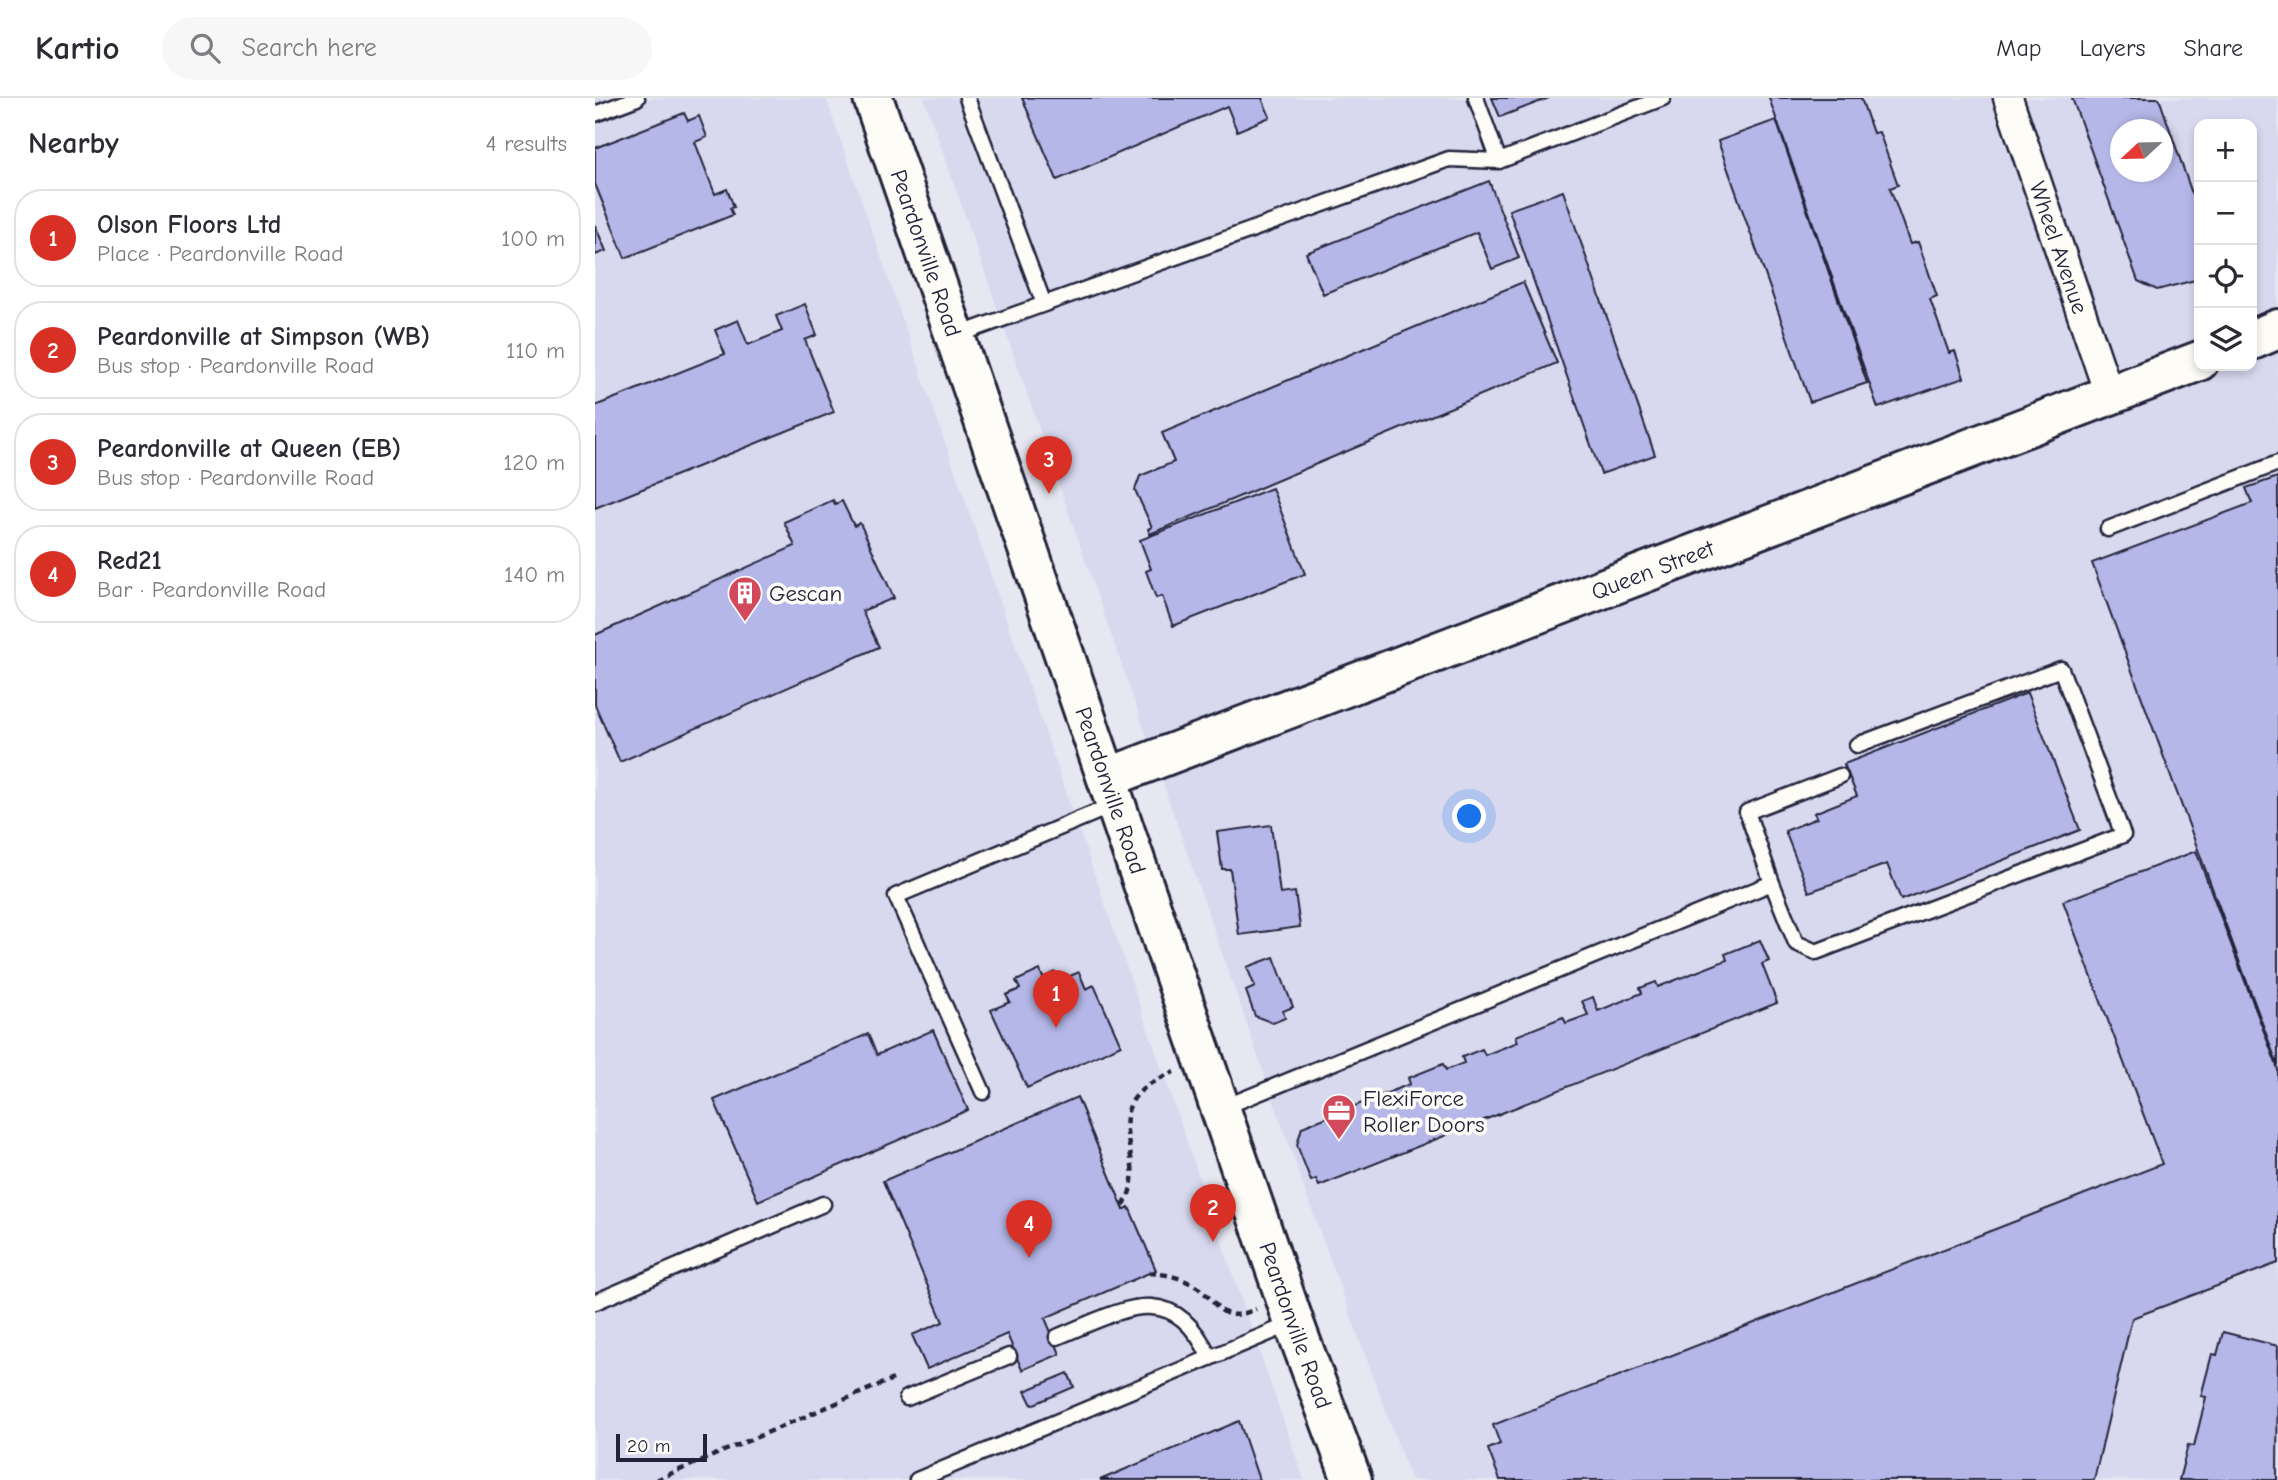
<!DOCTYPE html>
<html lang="en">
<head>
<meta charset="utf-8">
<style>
  body { margin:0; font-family:"Comic Neue",sans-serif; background:#f7f7f7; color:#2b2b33 }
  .controls { position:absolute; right:21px; top:21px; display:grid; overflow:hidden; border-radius:14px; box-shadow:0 4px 10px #0003 }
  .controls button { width:63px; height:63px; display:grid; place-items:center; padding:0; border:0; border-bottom:2px solid #e1e1e2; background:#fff; color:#2b2b33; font:35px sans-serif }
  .compass { position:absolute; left:1515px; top:21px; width:63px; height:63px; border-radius:50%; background:#fff; box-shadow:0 4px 10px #0003; rotate:248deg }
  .scale { position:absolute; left:21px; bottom:18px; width:91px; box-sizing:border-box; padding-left:7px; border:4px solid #22223b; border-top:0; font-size:19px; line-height:24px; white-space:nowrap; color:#22223b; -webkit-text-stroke:5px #fdfcf7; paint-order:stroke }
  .you { position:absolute; left:875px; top:719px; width:24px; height:24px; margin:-18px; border:5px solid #fff; border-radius:50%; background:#1a73e8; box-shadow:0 0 0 10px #1a73e833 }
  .badge { display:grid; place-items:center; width:46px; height:46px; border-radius:50%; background:#d93025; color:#fff; font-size:23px; font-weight:700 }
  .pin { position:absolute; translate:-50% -58px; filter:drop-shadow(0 2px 4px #0008) }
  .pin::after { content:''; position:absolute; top:37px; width:24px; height:21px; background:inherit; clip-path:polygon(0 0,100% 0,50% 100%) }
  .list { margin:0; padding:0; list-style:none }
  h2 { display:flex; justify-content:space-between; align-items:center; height:91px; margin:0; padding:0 28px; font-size:30px }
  h2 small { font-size:23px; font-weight:400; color:#7c7c81 }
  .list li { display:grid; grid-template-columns:46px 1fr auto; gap:21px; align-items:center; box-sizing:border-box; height:98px; margin:0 14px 14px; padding:0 14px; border:2px solid #e1e1e2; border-radius:28px }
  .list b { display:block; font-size:26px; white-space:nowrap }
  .list p { margin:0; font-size:23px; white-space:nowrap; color:#7c7c81 }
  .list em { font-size:23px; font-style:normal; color:#7c7c81 }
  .icon { flex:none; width:38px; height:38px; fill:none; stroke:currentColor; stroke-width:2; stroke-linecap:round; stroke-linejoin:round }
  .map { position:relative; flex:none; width:1683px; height:1382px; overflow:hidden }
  header { display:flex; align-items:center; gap:42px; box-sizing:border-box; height:98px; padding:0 35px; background:#fff; border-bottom:2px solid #e1e1e2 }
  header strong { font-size:33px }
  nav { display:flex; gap:38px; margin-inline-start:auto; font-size:24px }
  .search { width:490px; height:63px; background:#f7f7f7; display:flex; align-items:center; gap:18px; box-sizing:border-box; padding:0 24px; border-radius:38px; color:#7c7c81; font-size:26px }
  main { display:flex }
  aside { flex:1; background:#fff }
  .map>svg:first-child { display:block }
  .built { fill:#d8d9ef; fill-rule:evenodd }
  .building { fill:#b5b7e8; stroke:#22223b; stroke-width:2; fill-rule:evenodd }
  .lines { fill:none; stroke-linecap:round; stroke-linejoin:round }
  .lane-casing { stroke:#22223b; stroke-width:19 }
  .street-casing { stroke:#22223b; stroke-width:33 }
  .secondary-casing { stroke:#22223b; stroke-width:44 }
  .path { stroke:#22223b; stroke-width:4.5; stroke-dasharray:7 5; stroke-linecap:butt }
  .lane { stroke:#fdfcf7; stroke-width:14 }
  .street { stroke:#fdfcf7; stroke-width:28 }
  .secondary { stroke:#fdfcf7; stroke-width:38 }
  .labels { text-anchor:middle; stroke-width:7; stroke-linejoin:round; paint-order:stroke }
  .street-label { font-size:23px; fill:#22223b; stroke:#fdfcf7 }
  .poi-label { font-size:23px; fill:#22223b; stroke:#fdfcf7; text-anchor:start }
</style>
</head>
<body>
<header>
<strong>Kartio</strong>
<div class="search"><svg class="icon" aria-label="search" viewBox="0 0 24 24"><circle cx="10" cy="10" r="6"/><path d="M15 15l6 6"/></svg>Search here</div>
<nav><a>Map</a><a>Layers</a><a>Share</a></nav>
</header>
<main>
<aside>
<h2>Nearby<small>4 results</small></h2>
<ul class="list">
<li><span class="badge">1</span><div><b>Olson Floors Ltd</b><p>Place · Peardonville Road</p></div><em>100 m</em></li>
<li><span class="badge">2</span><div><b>Peardonville at Simpson (WB)</b><p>Bus stop · Peardonville Road</p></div><em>110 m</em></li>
<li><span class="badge">3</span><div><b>Peardonville at Queen (EB)</b><p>Bus stop · Peardonville Road</p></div><em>120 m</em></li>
<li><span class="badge">4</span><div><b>Red21</b><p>Bar · Peardonville Road</p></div><em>140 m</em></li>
</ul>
</aside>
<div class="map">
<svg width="1683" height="1382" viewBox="0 0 1683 1382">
  <rect width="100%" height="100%" fill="#e7e7f2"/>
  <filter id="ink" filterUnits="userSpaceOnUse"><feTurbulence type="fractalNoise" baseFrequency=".0143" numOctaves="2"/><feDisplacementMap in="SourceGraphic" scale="14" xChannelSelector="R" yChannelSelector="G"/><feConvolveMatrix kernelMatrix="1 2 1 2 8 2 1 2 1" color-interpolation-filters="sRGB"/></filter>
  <g filter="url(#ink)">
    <path class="built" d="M0,0h231l478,1382h-709z
      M329,0h1354v1382h-867l-104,-283zM1604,26h53v242h-53zM1526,32h42v42h-42z"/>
    <path class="building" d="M427,0h240l8,19 -33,14 -10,-25 -170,74z
      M897,0h57l-49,19z
      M1174,0h92l12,35 6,-1 19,53 -8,3 20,56 8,-2 19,54 -7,3 19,54 6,-2 9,27 -86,30z
      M1477,0h87l40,116v65l-42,11 -19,-9zM1526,32h42v42h-42z
      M89,15l4,8 11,-5 8,21 -12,5 20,52 12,-5 7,18 -4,1 3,7 -108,43 -30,-74v-36z
      M1181,22l91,263 -57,19 -92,-261z
      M894,83l30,77 -27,11 -15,-37 -154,62 -17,-41z
      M968,93l92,264 -54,19 -92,-264z
      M0,127l11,26 -11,4z
      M928,184l34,81 -407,171 -2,-5 4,-2 -17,-37 5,-14 34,-14 -12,-29z
      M210,206l12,31 -12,5 29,72 -239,96v-102l130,-52 -10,-24 23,-10 10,25 34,-14 -6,-15z
      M1683,379v589l-186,-503 160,-60 -6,-15z
      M677,390l33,86 -132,52 -11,-30 -6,2 -10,-27 5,-2 -11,-29z
      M238,402l2,4 7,-3 12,25 6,-3 34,75 -32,13 17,36 -259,115 -25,-57v-70l200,-89 -11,-24z
      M1432,595l53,137 -179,70 -14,-36 -78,28 -24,-61 32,-13 -3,-5 43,-17 -13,-32z
      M676,727l9,69 15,-2 5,35 -61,8 -9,-66h-8l-5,-37z
      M1601,753l82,218v194l-146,55 -38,162h-594l-12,-31 12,-5 -7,-19 669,-261 -99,-263z
      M1165,842l9,21 -7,3 15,39 -458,183 -3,-7 -5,2 -14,-36 5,-18 108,-43 -2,-6 35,-14 3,6 18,-7 -2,-6 20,-8 3,6 33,-13 -2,-6 47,-19 3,6 22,-8 -6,-14 11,-4 5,14 44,-18 -2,-5 16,-6 2,5 69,-27 -2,-6z
      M679,859l19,50 -10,4 2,7 -12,5 -18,-7 -9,-25 9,-4 -8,-20z
      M445,872l3,8 12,-6 4,9 20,-9 7,17 8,-4 27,60 -94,43 -36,-78 19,-8 -4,-7 14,-6 -4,-8z
      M338,932l35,80 -210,91 -44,-101 154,-66 9,21z
      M482,999l47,113 5,-3 27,63 -111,48 15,36 -38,16 -15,-36 -80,35 -15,-34 31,-13 -60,-141z
      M1628,1234l55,14 -1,134h-98l9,-35 6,1 12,-49 -5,-1 11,-42 5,1z
      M473,1275l6,14 -42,18 -7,-14z
      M644,1323l20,59h-159z"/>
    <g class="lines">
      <g class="lane-casing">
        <path id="lane" d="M372,0l77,206
          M0,16l42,-16
          M904,63l164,-63
          M360,238l494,-177 50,2 -23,-63
          M1513,431l170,-66
          M1177,785l-25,-71 93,-36
          M388,994l-87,-196 220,-92
          M627,1010l550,-225 24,60 20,9 307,-117 -62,-166 -204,76
          M0,1204l228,-98
          M462,1239c64,-26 115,-61 153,21
          M312,1300l102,-42
          M322,1382l376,-157"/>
      </g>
      <g class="street-casing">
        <g id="street">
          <path id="s1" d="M1413,0l102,299"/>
        </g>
      </g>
      <g class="secondary-casing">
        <g id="secondary">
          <path id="s2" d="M278,0l421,1225 58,157"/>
          <path d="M1657,242l26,-11"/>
          <path id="s3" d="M512,680l1092,-417"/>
        </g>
      </g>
      <path class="path" d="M528,1108c33,-51 -39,-99 51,-134
        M554,1175c19,1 36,5 52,17 20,17 20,34 55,19
        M61,1382l237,-101"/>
      <use href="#lane" class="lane"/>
      <use href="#street" class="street"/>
      <use href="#secondary" class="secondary"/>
    </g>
  </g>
  <defs>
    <g id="building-pin" transform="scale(1.75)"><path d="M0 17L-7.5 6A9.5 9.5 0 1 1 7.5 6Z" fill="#d1495b" stroke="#fdfcf7"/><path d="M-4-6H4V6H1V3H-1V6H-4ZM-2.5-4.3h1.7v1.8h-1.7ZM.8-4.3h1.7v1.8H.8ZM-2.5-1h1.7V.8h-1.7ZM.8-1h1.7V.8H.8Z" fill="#fff"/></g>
    <g id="office-pin" transform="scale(1.75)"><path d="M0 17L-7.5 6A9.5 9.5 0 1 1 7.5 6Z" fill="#d1495b" stroke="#fdfcf7"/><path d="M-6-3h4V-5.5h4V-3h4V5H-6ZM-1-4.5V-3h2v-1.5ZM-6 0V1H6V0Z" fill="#fff"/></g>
  </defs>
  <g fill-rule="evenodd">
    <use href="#building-pin" x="150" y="495"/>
    <use href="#office-pin" x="744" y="1013"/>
  </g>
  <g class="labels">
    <g class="street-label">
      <text dy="8" stroke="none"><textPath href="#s1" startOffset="158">Wheel Avenue</textPath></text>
      <text dy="8" stroke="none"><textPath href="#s2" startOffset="164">Peardonville Road</textPath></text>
      <text dy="8" stroke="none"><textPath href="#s3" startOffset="584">Queen Street</textPath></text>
      <text dy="8" stroke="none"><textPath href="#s2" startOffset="732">Peardonville Road</textPath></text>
      <text dy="8" stroke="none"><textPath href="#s2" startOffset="1298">Peardonville Road</textPath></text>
    </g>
    <g class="poi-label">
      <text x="174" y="503">Gescan</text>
      <text x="768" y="1008">FlexiForce<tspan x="768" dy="26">Roller Doors</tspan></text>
    </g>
  </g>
</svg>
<div class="controls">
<button>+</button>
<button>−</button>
<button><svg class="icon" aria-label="locate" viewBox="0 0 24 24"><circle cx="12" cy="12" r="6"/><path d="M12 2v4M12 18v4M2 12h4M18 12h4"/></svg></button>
<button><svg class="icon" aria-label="layers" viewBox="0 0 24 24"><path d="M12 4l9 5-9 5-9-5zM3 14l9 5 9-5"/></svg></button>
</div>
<svg class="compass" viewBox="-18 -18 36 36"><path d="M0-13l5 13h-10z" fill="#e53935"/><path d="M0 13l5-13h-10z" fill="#7c7c81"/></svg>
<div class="scale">20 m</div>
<div class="you"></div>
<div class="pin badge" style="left:461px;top:930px">1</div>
<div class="pin badge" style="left:618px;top:1144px">2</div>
<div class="pin badge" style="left:454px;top:396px">3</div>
<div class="pin badge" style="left:434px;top:1160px">4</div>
</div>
</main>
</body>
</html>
